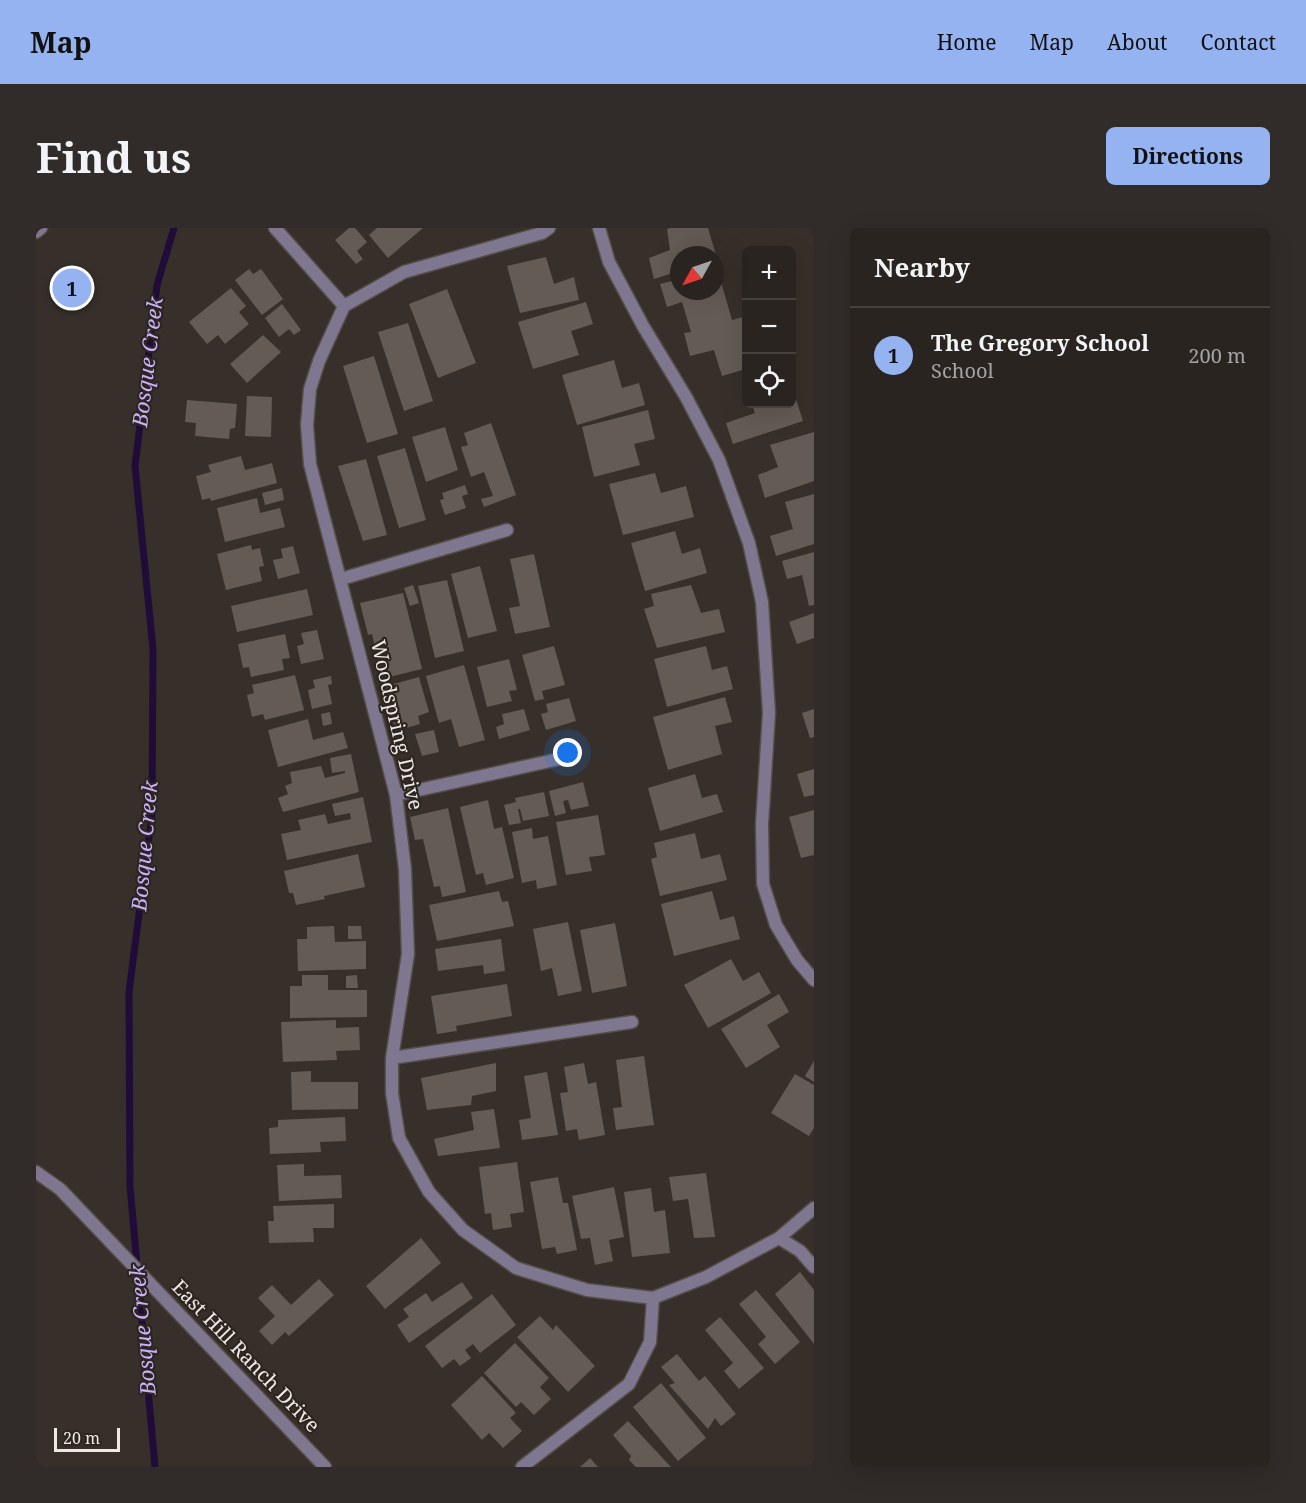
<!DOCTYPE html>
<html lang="en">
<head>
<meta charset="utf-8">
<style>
  body { margin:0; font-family:"Noto Serif",serif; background:#312c29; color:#f1f3f6 }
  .controls { position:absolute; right:18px; top:18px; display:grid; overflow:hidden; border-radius:9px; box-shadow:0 6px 24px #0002 }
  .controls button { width:54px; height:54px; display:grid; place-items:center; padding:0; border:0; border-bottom:2px solid #45413e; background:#292420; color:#f1f3f6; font:30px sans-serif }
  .compass { position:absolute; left:634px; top:18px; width:54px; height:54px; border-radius:50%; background:#292420; box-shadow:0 6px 24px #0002; rotate:230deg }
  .scale { position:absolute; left:18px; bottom:15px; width:66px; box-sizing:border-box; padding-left:6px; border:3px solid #ece8e4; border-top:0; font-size:16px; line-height:21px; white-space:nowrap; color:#ece8e4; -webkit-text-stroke:4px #2d2620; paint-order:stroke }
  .you { position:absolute; left:532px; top:525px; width:21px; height:21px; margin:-15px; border:4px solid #fff; border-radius:50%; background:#1a73e8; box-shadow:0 0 0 9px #1a73e833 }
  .badge { display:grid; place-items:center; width:39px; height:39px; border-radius:50%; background:#95b2f1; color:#111; font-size:20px; font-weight:700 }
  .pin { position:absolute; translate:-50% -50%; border:3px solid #fff; box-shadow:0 2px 6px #0006 }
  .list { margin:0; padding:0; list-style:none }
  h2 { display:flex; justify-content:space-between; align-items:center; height:78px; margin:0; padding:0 24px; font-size:26px }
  h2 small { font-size:20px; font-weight:400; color:#a5a4a5 }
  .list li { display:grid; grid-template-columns:39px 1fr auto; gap:18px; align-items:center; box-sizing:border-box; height:96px; padding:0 24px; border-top:2px solid #45413e }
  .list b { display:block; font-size:22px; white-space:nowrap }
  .list p { margin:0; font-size:20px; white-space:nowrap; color:#a5a4a5 }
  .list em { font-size:20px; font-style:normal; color:#a5a4a5 }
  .icon { flex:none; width:33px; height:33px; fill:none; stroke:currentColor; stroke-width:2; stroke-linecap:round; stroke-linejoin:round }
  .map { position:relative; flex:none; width:778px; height:1239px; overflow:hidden; border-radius:9px }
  header { display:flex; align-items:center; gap:36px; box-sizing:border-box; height:84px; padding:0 30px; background:#95b2f1; color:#111 }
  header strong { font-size:28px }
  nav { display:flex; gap:33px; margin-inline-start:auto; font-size:21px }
  .intro { display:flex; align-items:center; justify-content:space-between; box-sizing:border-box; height:144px; padding:0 36px }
  h1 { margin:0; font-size:42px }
  .button { padding:15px 27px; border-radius:9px; background:#95b2f1; color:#111; font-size:21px; font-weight:700 }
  main { display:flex; gap:36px; padding:0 36px }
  aside { flex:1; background:#292420; border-radius:9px; box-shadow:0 6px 24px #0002 }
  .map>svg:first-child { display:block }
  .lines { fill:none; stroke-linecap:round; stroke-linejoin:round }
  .stream { stroke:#210c39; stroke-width:7 }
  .building { fill:#635b54 }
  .lane-casing { stroke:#544d48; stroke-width:15 }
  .street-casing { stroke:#544d48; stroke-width:15 }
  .lane { stroke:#7f778f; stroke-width:12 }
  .street { stroke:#7f778f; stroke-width:12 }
  .labels { text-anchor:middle; stroke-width:4.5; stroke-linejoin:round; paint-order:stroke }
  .street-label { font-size:20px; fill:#ece8e4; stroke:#2d2620 }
  .water-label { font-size:21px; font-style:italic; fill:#ccaffe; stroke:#2d2620 }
</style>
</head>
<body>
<header>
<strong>Map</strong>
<nav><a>Home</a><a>Map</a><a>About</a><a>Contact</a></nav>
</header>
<div class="intro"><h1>Find us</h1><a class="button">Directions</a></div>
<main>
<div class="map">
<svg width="778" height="1239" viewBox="0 0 778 1239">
  <rect width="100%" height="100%" fill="#37302a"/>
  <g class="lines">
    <path class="stream" d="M119,1239l-25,-281 -1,-194 23,-179 1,-164 -18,-183 22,-181 17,-57"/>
  </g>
  <path class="building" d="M313,0h6l12,14 -10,9 6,8 -7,5 -21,-24z
    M341,0h46l-35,30 -19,-23z
    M635,0h37l8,27h-37v16l-25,8 -5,-21 21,-8 -3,-21z
    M510,29l8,27 20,-7 5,23 -59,13 -13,-47z
    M679,40h2l15,52 14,-4v53l-24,7 -8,-26 -24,6 -6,-23 7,-1 -9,-30 -15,5 -7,-23 19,-5v12h36z
    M213,41l4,5 8,-5 22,30 -21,16 -27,-35z
    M195,60l15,18 -7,6 10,12 -24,20 -7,-9 -11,9 -18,-22z
    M411,61l29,74 -38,15 -29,-74z
    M550,74l7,22 -22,7 8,24 -46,14 -15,-47z
    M246,76l19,26 -7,5 -5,-6 -10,8 -14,-19z
    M372,95l25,78 -29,10 -26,-79z
    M227,107l18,17 -34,31 -17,-19z
    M338,128l24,78 -31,9 -24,-77z
    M578,132l8,28 17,-5 6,22 -68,20 -15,-50z
    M756,159l11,34 -70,23 -7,-21 29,-10 -3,-9h40z
    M211,168l25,1 -1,40 -26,-1z
    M151,172l50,4 -2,24 -5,1 -1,10 -34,-3 1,-13 -11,-1z
    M612,182l7,29 -21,5 6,21 -46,12 -12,-50z
    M455,195l25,72 -32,12 -3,-8 12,-3 -9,-24 -13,5 -10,-30 7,-2 -4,-12z
    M409,199l13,43 -32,12 -14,-45z
    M778,204v49l-49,17 -7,-23 20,-8 -8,-22z
    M369,220l21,72 -27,8 -22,-72z
    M205,228l4,14 27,-7 5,20 -66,18 -1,-3 -8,2 -6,-24 15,-4 -3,-7z
    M330,231l21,76 -24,6 -25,-75z
    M619,245l6,20 25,-7 8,31 -71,18 -14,-51z
    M429,257l3,9 -6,2 4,12 -21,7 -5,-15 4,-1 -2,-6z
    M246,260l2,12 -19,5 -3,-12z
    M778,266v50l-38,12 -6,-20 23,-7 -8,-27z
    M221,270l3,15 20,-5 5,19 -60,15 -8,-34z
    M639,303l7,23 18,-6 7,25 -62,18 -14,-48z
    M215,317l1,5 8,-2 4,18 -5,1 3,14 -36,9 -9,-36z
    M257,318l7,27 -22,6 -5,-19 10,-2 -2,-9z
    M778,324v53l-5,1 -7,-31 -15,4 -5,-18z
    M498,326l16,73 -35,7 -6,-26 11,-2 -10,-47z
    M444,338l17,65 -29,7 -17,-64z
    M411,352l17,71 -29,7 -17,-72z
    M377,357l6,18 -9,3 -6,-18z
    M655,357l10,28 18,-4 6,23 -68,16 -13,-39 10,-3 -3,-12z
    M271,361l6,26 -76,17 -6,-26z
    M367,365l19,76 -33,8 -5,-18 -6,1 -6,-26 -4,1 -8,-32z
    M778,385v25l-17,6 -8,-22z
    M281,402l7,29 -23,5 -4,-18 7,-2 -3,-11z
    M249,406l5,24 -8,1 2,11 -33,7 -2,-10 -6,1 -5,-24z
    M518,418l11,39 -23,6 2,8 -9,2 -13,-46z
    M670,418l6,24 15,-4 6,23 -66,18 -13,-48z
    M473,431l8,31 -8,1 3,10 -25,6 -10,-40z
    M428,437l21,75 -26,7 -8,-28 -12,4 -13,-47z
    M259,447l9,35 -39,10 -2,-6 -11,3 -5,-22 7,-2 -2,-8z
    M295,448l1,8 -4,1 4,19 -20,5 -4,-19 7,-2 -2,-8z
    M383,449l10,35 -11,4 2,8 -24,7 -13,-44z
    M689,469l7,25 -17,4 7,28 -54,16 -15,-53z
    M533,470l7,23 -30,9 -5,-16 7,-2 -2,-8z
    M488,481l6,21 -31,9 -3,-12 8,-3 -2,-10z
    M778,481v28l-4,1 -8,-25z
    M294,484l2,12 -9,2 -2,-12z
    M272,491l5,21 30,-8 5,16 -70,19 -10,-37z
    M398,502l5,22 -17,4 -7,-22z
    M315,526l8,38 -76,20 -5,-14 10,-4 -3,-8 7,-3 -2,-11 31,-6 4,12 20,-5v-2l-13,2 -2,-15z
    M778,541v26l-10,2 -7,-23z
    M659,546l7,24 15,-4 6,18 -63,19 -12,-43z
    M547,554l6,24 -18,4 -3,-10 -5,1 3,12 -11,3 -6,-25z
    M508,564l5,24 -26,5 -3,-12h-2l3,14 -12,2 -5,-20 12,-3 -1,-4z
    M327,569l9,45 -85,18 -6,-26 20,-4 -3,-10 27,-6 3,10 23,-5 -1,-6 -15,3 -3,-12z
    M452,572l6,29 8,-2 12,51 -28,7 -3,-12 -7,2 -16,-68z
    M412,580l18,84 -24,5 -2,-11 -6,1 -11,-48 -8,1 -5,-23z
    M778,582v45l-13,3 -12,-41z
    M562,587l7,40 -16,2 3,14 -26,4 -10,-53z
    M496,600l1,11 15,-3 9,49 -20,4 -1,-9 -14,3 -10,-51z
    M659,605l6,26 19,-5 7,26 -67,16 -9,-37 6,-2 -3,-14z
    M322,626l7,33 -41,9 1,3 -29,6 -3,-12h-4l-5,-22z
    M463,663l3,11 6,-1 6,25 -77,15 -8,-36z
    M676,663l8,29 14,-4 6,23 -66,17 -13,-52z
    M532,694l14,69 -24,5 -6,-28 -11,3 -8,-42z
    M579,695l12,63 -35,7 -12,-63z
    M298,698l1,16 31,-1v28l-68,2 -1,-32h10v-12z
    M312,698h13l1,13h-14z
    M465,711l4,32 -21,3 -1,-9 -45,6 -3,-22z
    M695,731l12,22 16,-9 12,21 -63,35 -24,-43z
    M266,747h26v15h39v27l-77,1v-32h12z
    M321,747l1,13h-12v-12z
    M471,756l5,32 -56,10 1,5 -20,3 -6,-38z
    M743,766l10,18 -22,13 13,22 -34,21 -25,-39z
    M300,792v8l23,-1 1,23 -24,1 1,9 -54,2 -2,-40z
    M608,828l10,69 -38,5 -3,-22 9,-1 -6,-47z
    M778,833v21l-9,-6z
    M460,835v28l-24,5 -1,9 -44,5 -6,-32z
    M548,835l4,21 8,-2 9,53 -26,5 -2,-11 -11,2 -6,-38 8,-1 -4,-25z
    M275,843v11h47v27l-66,1 -1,-38z
    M511,844l11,63 -36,5 -3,-20 12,-2 -7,-42z
    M759,846l19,11v43l-5,8 -38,-23z
    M458,881l6,39 -62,8 -4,-17 40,-9 -3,-18z
    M309,889l1,24 -26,1 1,10 -51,2 -1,-26 9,-1v-7z
    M481,934l7,50 -14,2 2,13 -19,3 -2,-17 -6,1 -6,-47z
    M268,936v12l37,-1 1,23 -63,3 -2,-36z
    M670,945l9,64 -21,1 -6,-39 -15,2 -4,-24z
    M522,949l5,26h5l9,47 -20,4 -2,-7 -13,2 -12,-67z
    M578,959l10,50 -15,3 4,21 -18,4 -5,-27 -9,1 -9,-43z
    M615,960l3,24 11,-2 5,43 -38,4 -8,-65z
    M298,976v24h-21l1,14 -45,1 -1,-22h6l-1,-15z
    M385,1010l20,25 -56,46 -19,-23z
    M764,1044l14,18v54l-39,-50z
    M283,1051l15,16 -45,41 -4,-4 -13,13 -13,-14 16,-15 -17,-18 14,-13 19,20z
    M426,1054l11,16 -64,45 -12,-18 12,-8 -6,-8 23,-16 6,9z
    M720,1062l44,52 -25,22 -17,-20 8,-7 -27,-33z
    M456,1066l24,31 -36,28 -7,-9 -8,6 6,8 -11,8 -6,-7 -12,9 -17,-22z
    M504,1088l13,14 3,-5 39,41 -27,26 -51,-55z
    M684,1089l44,51 -25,21 -15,-18 9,-8 -28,-33z
    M479,1115l34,35 -9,9 11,12 -17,16 -13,-13 -5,5 -32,-34z
    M641,1126l22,27 6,-5 31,38 -15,12 -6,-8 -7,11 -39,-44 6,-2 -14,-16z
    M446,1148l34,37 -6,5 12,13 -19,17 -14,-15 -7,7 -31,-35z
    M625,1155l45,55 -28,23 -45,-54z
    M592,1193l43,46h-35l-7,-7 2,-4 -18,-21z
    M554,1230l8,9h-18z"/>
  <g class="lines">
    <g class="lane-casing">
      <path id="lane" d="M0,4l5,-4
        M0,944l24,17 265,278
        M778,980l-35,30 21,13 14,16"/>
    </g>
    <g class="street-casing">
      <path id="street" d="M239,0l69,78
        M513,0l-7,5 -138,39 -60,34 -25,55 -9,28 -3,36 3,39 86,331 9,74 3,85 -16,104v35l7,45 30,54 34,38 53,38 71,22 66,8
        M563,0l10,34 34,64 43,71 33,63 30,83 13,59 7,111 -7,111 1,60 13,41 21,35 17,20
        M305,351l166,-49
        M360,567l172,-38
        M356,830l240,-36
        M486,1239l107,-83 21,-42 3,-44 53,-21 73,-39"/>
    </g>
    <use href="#lane" class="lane"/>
    <use href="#street" class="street"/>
  </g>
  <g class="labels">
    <g class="street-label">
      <text transform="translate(361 497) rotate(77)" y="7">Woodspring Drive</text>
      <text transform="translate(210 1128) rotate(46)" y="7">East Hill Ranch Drive</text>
    </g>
    <g class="water-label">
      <text transform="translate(112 134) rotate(-83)" y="7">Bosque Creek</text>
      <text transform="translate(109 618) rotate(-85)" y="7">Bosque Creek</text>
      <text transform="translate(107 1102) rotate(-95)" y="7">Bosque Creek</text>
    </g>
  </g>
</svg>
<div class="controls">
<button>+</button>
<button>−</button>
<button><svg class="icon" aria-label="locate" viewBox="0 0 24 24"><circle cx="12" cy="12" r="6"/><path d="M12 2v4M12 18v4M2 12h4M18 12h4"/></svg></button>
</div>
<svg class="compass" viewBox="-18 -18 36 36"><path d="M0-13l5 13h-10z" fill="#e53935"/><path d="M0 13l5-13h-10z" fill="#a5a4a5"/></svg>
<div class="scale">20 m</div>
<div class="you"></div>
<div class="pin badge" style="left:36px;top:60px">1</div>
</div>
<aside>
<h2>Nearby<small></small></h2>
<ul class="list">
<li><span class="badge">1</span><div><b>The Gregory School</b><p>School</p></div><em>200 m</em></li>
</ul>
</aside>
</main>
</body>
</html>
